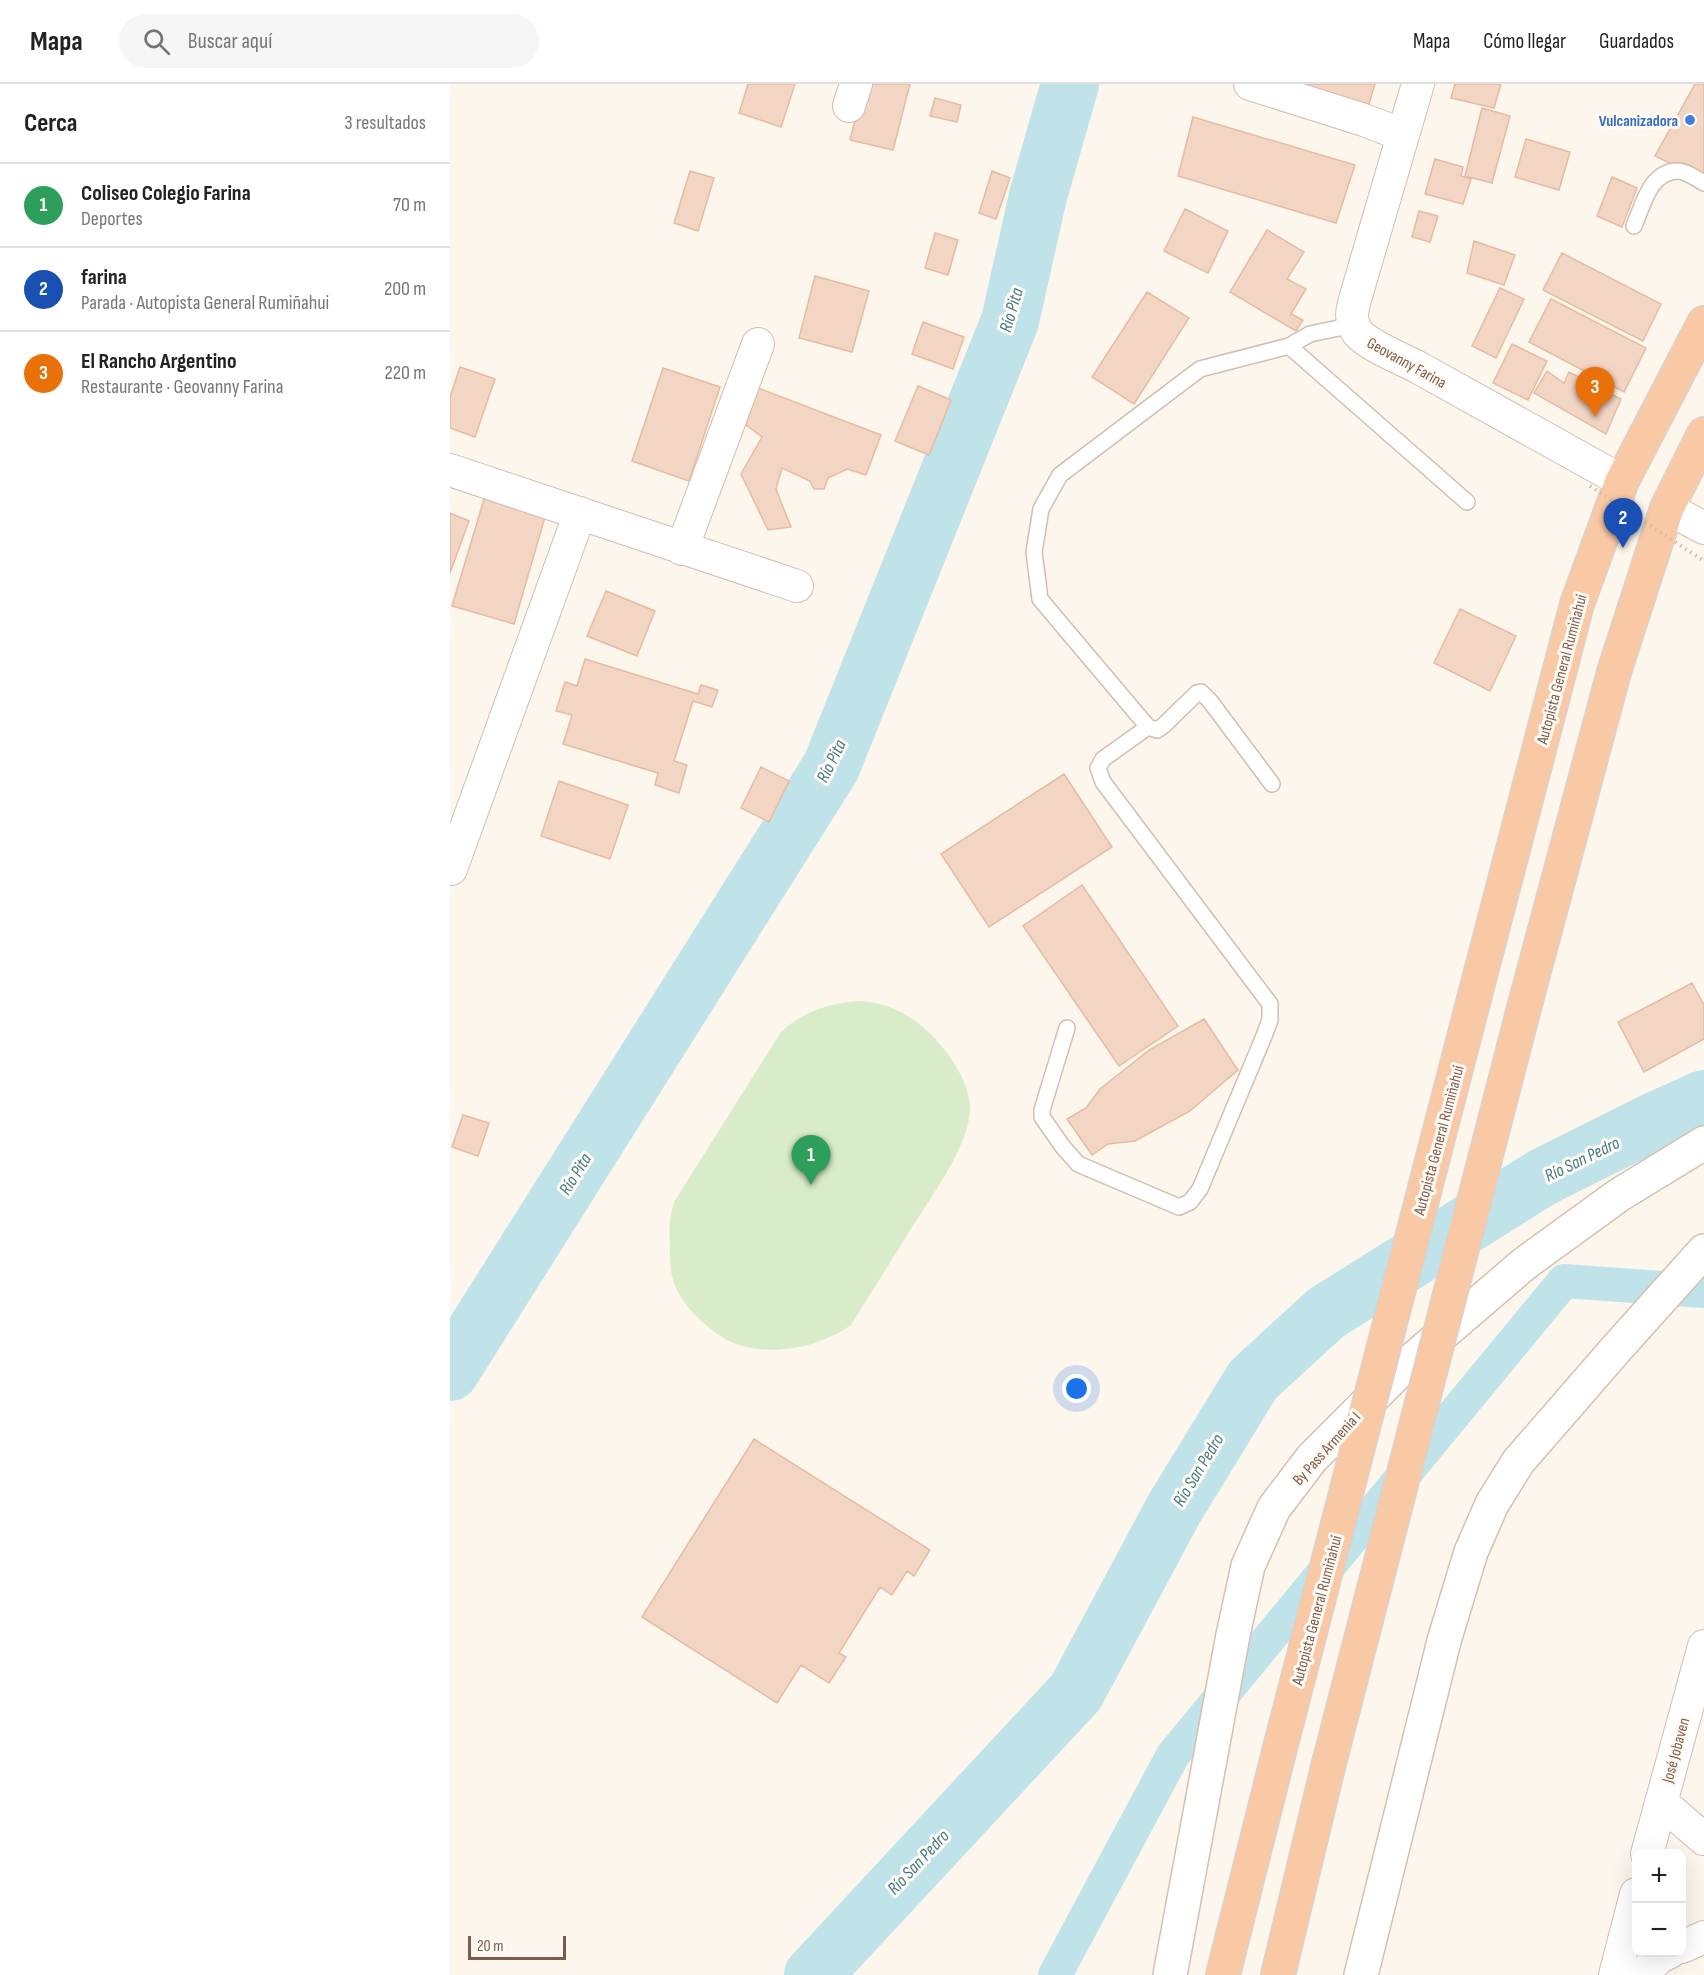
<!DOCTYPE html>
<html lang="es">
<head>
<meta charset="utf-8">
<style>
  body { margin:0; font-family:"Sofia Sans Condensed",sans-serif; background:#f6f6f6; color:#222 }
  .controls { position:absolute; right:18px; bottom:18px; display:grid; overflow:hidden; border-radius:12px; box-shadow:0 6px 24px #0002 }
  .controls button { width:54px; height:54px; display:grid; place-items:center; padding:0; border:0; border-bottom:2px solid #e0e0e0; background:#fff; color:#222; font:30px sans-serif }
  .scale { position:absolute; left:18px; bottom:15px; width:98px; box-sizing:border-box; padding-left:6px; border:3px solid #7a5c4d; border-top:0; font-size:16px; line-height:21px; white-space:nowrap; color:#7a5c4d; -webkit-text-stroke:4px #fffaf3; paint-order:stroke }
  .you { position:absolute; left:627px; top:1305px; width:21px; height:21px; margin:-15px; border:4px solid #fff; border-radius:50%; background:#1a73e8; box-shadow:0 0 0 9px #1a73e833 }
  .badge { display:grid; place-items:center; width:39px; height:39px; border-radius:50%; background:#db2777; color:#fff; font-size:20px; font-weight:700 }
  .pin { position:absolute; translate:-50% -50px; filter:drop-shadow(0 2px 3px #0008) }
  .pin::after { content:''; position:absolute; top:32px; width:21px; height:18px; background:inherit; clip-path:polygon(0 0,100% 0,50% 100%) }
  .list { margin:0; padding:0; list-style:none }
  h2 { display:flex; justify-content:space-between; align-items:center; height:78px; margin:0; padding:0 24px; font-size:26px }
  h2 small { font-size:20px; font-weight:400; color:#767676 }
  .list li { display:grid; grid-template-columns:39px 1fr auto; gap:18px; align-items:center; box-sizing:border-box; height:84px; padding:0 24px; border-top:2px solid #e0e0e0 }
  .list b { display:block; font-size:22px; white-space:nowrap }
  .list p { margin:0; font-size:20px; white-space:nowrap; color:#767676 }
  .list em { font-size:20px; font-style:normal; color:#767676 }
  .icon { flex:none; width:33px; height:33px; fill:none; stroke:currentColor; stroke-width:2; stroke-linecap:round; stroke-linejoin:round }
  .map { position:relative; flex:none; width:1254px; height:1891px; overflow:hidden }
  header { display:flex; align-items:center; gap:36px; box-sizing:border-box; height:84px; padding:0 30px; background:#fff; border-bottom:2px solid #e0e0e0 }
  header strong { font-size:28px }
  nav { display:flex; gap:33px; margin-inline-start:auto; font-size:21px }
  .search { width:420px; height:54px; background:#f6f6f6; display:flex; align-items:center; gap:15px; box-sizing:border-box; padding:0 21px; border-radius:33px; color:#767676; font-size:22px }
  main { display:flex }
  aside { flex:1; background:#fff }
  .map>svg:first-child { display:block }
  .green { fill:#d8ecc9 }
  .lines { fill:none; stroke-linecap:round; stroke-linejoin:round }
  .canal { stroke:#bfe3e8; stroke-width:34 }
  .river { stroke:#bfe3e8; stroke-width:58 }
  .building { fill:#f3d5c3; stroke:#e6bba3; stroke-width:1.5 }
  .service-casing { stroke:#d1beb0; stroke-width:18 }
  .minor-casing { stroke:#d1beb0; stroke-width:34 }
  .secondary-casing { stroke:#d6c0b0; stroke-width:36 }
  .trunk-casing { stroke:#dad1cd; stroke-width:36 }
  .service { stroke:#fff; stroke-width:15 }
  .minor { stroke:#fff; stroke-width:32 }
  .secondary { stroke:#fff; stroke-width:33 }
  .trunk { stroke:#f9c8a4; stroke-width:33 }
  .trunk-bridge-casing { stroke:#dad1cd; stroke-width:36; stroke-linecap:butt }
  .path-bridge { stroke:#d9b8a5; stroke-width:4; stroke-dasharray:1.5 4.5; stroke-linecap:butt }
  .trunk-bridge { stroke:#f9c8a4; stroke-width:33 }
  .shop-dot { fill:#3f7fe0; stroke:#fffaf3; stroke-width:2 }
  .labels { text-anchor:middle; stroke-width:6; stroke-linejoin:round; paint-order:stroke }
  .shop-label { font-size:16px; font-weight:bold; fill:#366cbe; stroke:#fffaf3; text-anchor:end }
  .street-label { font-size:16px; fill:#7a5c4d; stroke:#fffaf3 }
  .water-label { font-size:18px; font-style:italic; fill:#437c86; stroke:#fffaf3 }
</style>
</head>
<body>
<header>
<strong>Mapa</strong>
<div class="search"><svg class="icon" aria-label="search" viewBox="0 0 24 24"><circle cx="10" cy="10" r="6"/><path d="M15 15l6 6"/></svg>Buscar aquí</div>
<nav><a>Mapa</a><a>Cómo llegar</a><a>Guardados</a></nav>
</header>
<main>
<aside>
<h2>Cerca<small>3 resultados</small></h2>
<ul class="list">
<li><span class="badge" style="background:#2e9e5b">1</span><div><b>Coliseo Colegio Farina</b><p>Deportes</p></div><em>70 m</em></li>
<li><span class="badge" style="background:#1a4fb4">2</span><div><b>farina</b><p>Parada · Autopista General Rumiñahui</p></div><em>200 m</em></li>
<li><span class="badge" style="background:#e8710a">3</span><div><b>El Rancho Argentino</b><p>Restaurante · Geovanny Farina</p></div><em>220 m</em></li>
</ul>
</aside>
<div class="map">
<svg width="1254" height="1891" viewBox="0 0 1254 1891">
  <rect width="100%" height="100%" fill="#fdf6ec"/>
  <path class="green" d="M408,917c31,1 58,16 79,40 15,16 31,41 33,64 2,38 -41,95 -61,127 -19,31 -39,62 -58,93 -32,22 -77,32 -115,19 -14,-5 -27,-16 -38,-26 -10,-10 -21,-24 -25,-38 -3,-10 -3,-21 -3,-32 -1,-16 -1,-30 4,-46l107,-170c23,-21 47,-28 77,-31z"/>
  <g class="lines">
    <path class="canal" d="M605,1891l118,-220 391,-474 140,10"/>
    <path class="river" d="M0,1288l381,-605 179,-446 28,-125 32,-112
      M363,1891l263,-283 98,-183 79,-129 73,-67 215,-135 116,-58 47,-21"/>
  </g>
  <path class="building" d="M298,0h47l-14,43 -42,-14z
    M414,0h46l-17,66 -43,-10z
    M801,0h124l-11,36z
    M1005,0h46l-7,24 -43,-10z
    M1245,0h9v96l-49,-24z
    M485,14l26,7 -4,17 -27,-6z
    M1032,24l28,8 -18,67 -27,-7z
    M743,33l162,48 -19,58 -158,-47z
    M1076,55l44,13 -11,38 -44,-13z
    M985,75l28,8 -2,9 10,3 -8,25 -38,-10z
    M240,87l24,7 -16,53 -24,-8z
    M542,87l18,7 -14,41 -17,-6z
    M1162,93l25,11 -15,39 -25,-11z
    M735,125l43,22 -20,42 -44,-22z
    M969,127l19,5 -8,26 -18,-5z
    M817,146l37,22 -17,27 19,10 -15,25 12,6 -7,11 -66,-39z
    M485,149l23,7 -10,35 -23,-7z
    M1024,157l41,14 -11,30 -37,-12z
    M1112,169l99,51 -18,37 -100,-51z
    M365,192l54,15 -17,61 -53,-14z
    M1050,204l24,11 -28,59 -24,-12z
    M697,208l42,26 -55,86 -42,-27z
    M1101,215l95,49 -22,44 -95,-50z
    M473,238l41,15 -11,32 -41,-15z
    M1062,260l35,17 -19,39 -35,-17z
    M10,283l35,12 -20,58 -25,-9v-31z
    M213,284l57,19 -31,94 -57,-20z
    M1097,287l17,12 5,-11 52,27 -15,35 -72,-41z
    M468,302l33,14 -22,55 -34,-14z
    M308,304l123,47 -15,40 -19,-6 -19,9 -4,11h-10l-4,-8 -28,-13 -6,21 15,38 -23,3 -27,-56 21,-37 -16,-12z
    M34,415l61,18 -31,107 -62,-18z
    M0,429l19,8 -19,52z
    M156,507l49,20 -18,45 -50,-20z
    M1010,525l56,27 -26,55 -56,-28z
    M135,575l113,35 3,-9 17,5 -6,17 -19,-6 -19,60 13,4 -8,28 -24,-8 3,-12 -95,-29 9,-29 -16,-4 9,-29 12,4z
    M311,683l28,14 -20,41 -28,-14z
    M614,690l48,73 -123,80 -48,-73z
    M109,697l69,24 -18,54 -69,-23z
    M632,801l96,141 -59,40 -96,-140z
    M1242,899l12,22v34l-60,33 -26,-50z
    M754,935l34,51 -48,41 -55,30 -27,3 -16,11 -25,-36 19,-11 14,-19 49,-39z
    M13,1031l26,8 -11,33 -26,-9z
    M304,1355l176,111 -16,26 -7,-5 -15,24 -12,-8 -41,66 7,4 -17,26 -28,-18 -24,38 -135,-86z"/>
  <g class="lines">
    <g class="service-casing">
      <path id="service" d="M1184,142c9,-21 16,-55 44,-55 8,0 19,8 26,12
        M839,262l178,156
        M822,700l-62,-83 -9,-9 -4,1 -34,33 -6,4 -9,-3 -108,-128 -6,-47 7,-43 19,-34 140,-106 89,-23 21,-12 43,-9
        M617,944l-25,82v7l21,30 15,17 101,43 11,-5 10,-13 64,-153 6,-16v-16l-167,-222 -5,-14 5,-9 45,-32"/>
    </g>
    <g class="minor-casing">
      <path id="minor" d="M800,0l114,36 39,15
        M968,0l-60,205c-4,15 -11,30 0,44 11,13 47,27 63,36 67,38 134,75 201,112
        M399,22l7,-22
        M0,386l347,116
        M1217,424l37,20
        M232,465l76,-205
        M1,785l129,-356
        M1211,1718l43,37
        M1197,1770l57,-208
        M1232,1863l22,-10
        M1165,1891l21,-81
        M1191,1891l19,-18 10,-5"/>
    </g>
    <g class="secondary-casing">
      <path id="secondary" d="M720,1891l63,-340 15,-69 26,-58 38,-50 85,-85 127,-109 95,-69 85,-52
        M911,1891l83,-334 27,-89 21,-48 26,-42 99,-114 87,-97"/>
    </g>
    <g class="trunk-casing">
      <path id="trunk" d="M1025,911l102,-391 45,-123 82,-158
        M1074,924l90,-336 53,-164 37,-74
        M773,1891l57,-227
        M828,1891l50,-208"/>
    </g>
    <use href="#service" class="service"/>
    <use href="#minor" class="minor"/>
    <use href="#secondary" class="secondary"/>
    <use href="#trunk" class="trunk"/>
    <g class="trunk-bridge-casing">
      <path id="trunk-bridge" d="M830,1664l195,-753
        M878,1683l196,-759"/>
    </g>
    <path class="path-bridge" d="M1140,402l114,75"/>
    <use href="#trunk-bridge" class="trunk-bridge"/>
  </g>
  <circle class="shop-dot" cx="1240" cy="36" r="6"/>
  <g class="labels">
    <g class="shop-label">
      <text x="1228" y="42">Vulcanizadora</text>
    </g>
    <g class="street-label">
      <text transform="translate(957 278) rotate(29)" y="6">Geovanny Farina</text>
      <text transform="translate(1111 585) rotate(-75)" y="6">Autopista General Rumiñahui</text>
      <text transform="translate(988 1056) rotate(-75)" y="6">Autopista General Rumiñahui</text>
      <text transform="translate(876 1364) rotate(-48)" y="6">By Pass Armenia I</text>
      <text transform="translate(866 1526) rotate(-75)" y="6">Autopista General Rumiñahui</text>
      <text transform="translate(1225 1666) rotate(-75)" y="6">José Jobaven</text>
    </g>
    <g class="water-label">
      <text transform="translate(561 226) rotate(-74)" y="6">Río Pita</text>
      <text transform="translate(381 677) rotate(-64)" y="6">Río Pita</text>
      <text transform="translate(1132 1075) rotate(-26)" y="6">Río San Pedro</text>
      <text transform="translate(125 1090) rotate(-58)" y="6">Río Pita</text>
      <text transform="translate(748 1386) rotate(-59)" y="6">Río San Pedro</text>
      <text transform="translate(468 1778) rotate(-47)" y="6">Río San Pedro</text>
    </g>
  </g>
</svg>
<div class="controls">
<button>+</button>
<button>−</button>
</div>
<div class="scale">20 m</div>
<div class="you"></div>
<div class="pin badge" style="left:361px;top:1101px;background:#2e9e5b">1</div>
<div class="pin badge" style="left:1173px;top:464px;background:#1a4fb4">2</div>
<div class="pin badge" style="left:1145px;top:333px;background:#e8710a">3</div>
</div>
</main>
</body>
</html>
